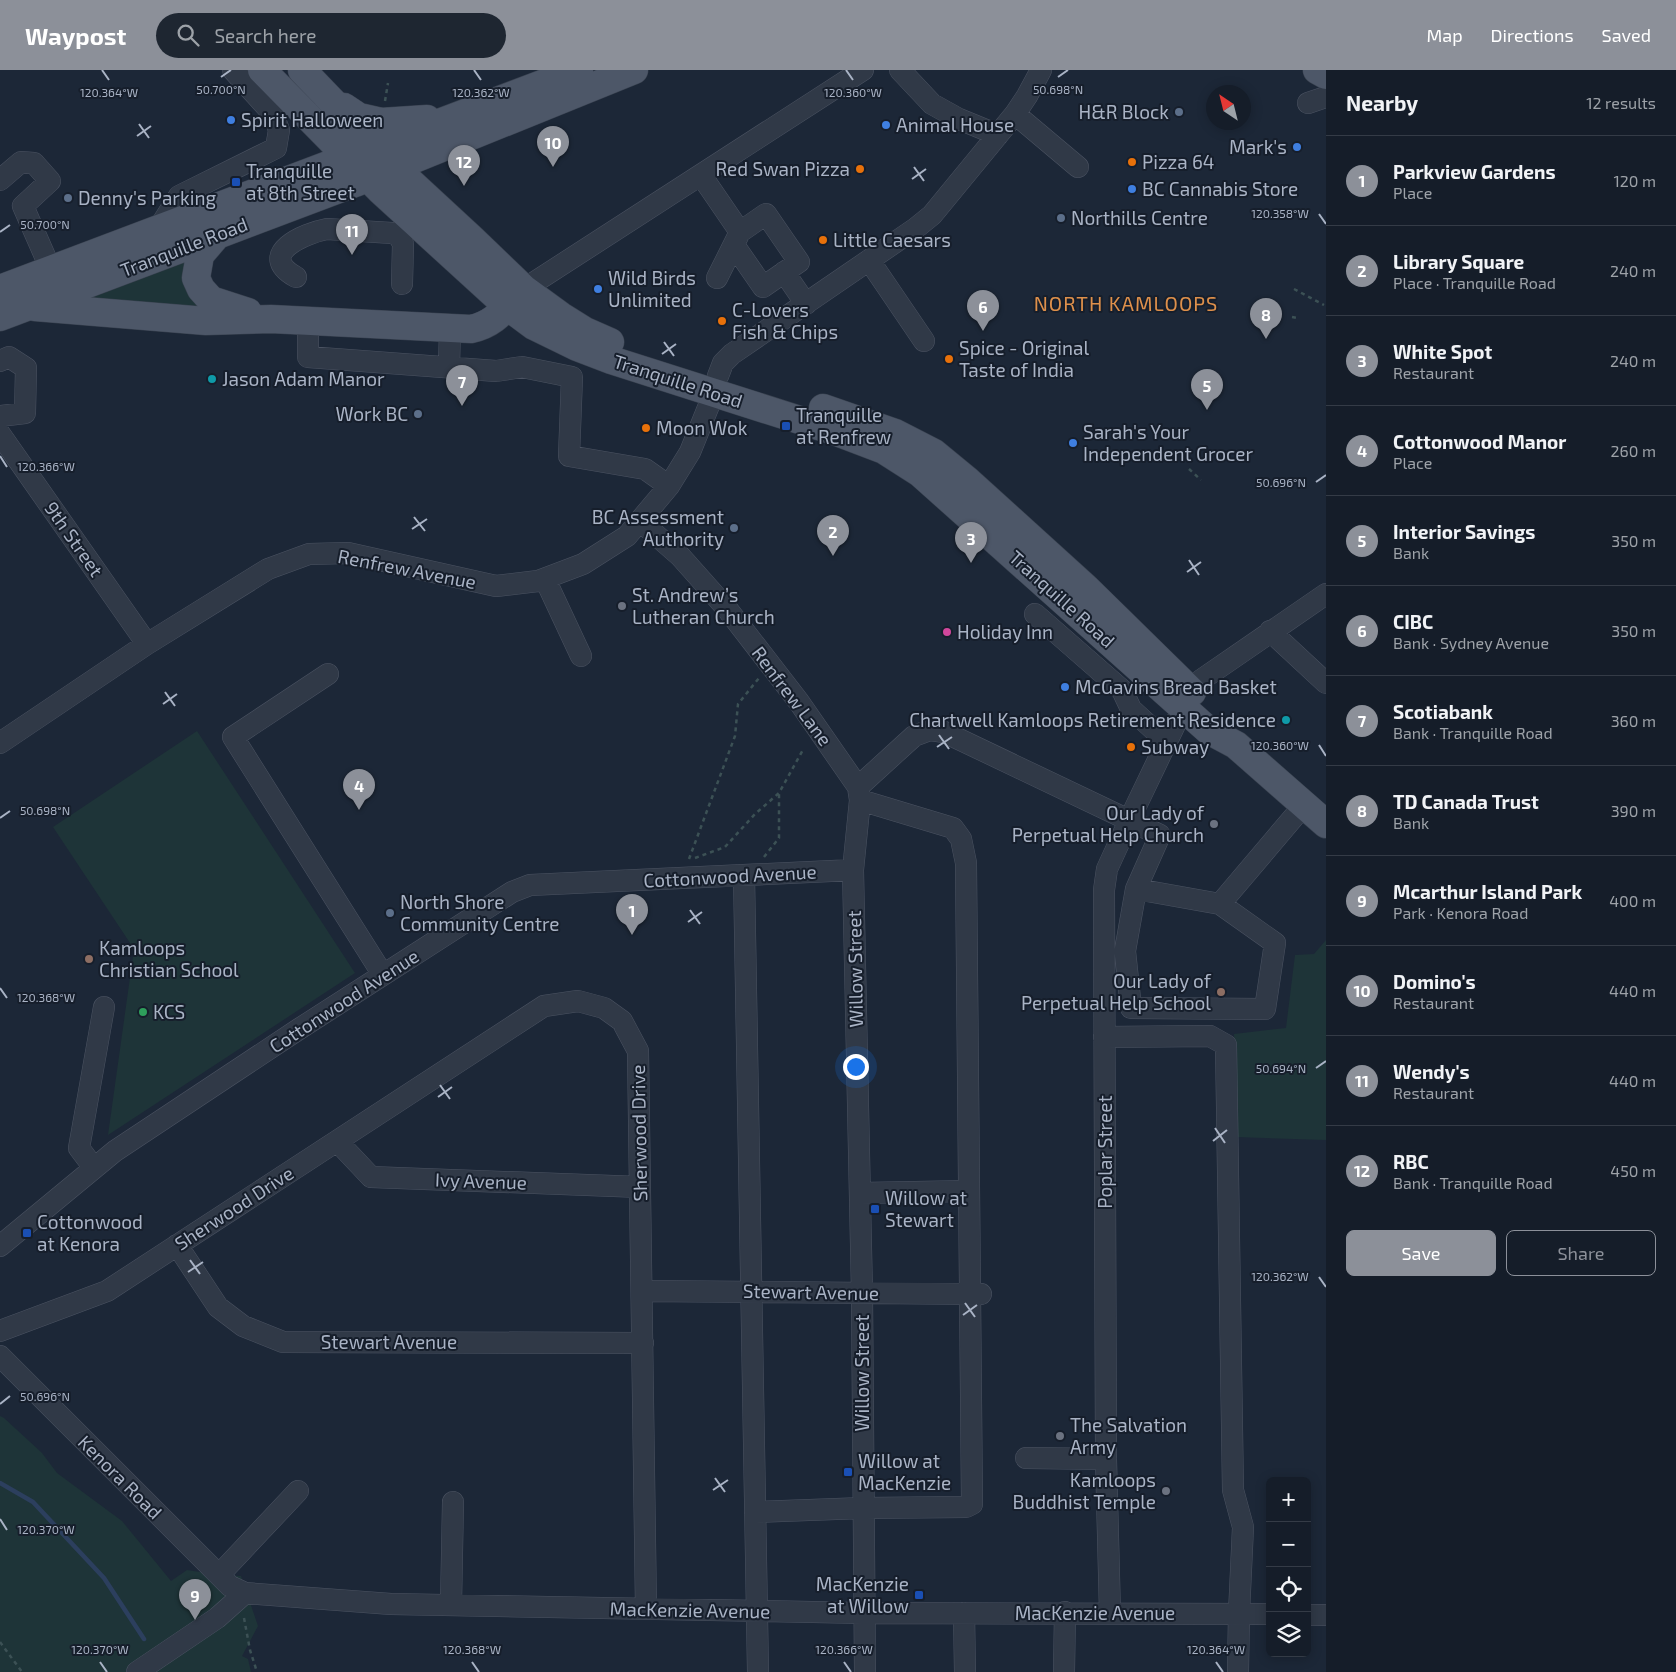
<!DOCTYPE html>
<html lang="en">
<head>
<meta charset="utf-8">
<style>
  body { margin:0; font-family:"Exo 2",sans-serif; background:#1e2631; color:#f1f3f6 }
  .controls { position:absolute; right:15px; bottom:15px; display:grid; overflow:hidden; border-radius:8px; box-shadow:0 2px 12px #0003 }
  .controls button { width:45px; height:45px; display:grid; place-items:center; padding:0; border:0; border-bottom:1px solid #343b46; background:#151d29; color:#f1f3f6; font:25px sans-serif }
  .compass { position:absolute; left:1206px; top:15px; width:45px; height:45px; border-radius:50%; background:#151d29; box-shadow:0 2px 12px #0003; rotate:325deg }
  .you { position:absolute; left:855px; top:996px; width:18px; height:18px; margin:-12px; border:4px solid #fff; border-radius:50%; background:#1a73e8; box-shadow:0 0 0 8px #1a73e833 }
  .badge { display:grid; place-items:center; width:32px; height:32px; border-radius:50%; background:#8c9099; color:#fff; font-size:16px; font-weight:700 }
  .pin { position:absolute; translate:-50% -41px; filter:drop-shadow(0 1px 2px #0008) }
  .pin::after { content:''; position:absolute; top:26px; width:18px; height:15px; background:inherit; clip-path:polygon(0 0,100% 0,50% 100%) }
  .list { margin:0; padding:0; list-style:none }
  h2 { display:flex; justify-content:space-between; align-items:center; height:65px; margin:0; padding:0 20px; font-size:21px }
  h2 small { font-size:16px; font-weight:400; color:#9da2a8 }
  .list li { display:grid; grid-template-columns:32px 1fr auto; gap:15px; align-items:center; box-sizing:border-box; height:90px; padding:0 20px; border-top:1px solid #343b46 }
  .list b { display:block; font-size:19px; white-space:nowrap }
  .list p { margin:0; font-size:16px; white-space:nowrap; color:#9da2a8 }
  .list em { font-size:16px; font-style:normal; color:#9da2a8 }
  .actions { display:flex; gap:10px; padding:15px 20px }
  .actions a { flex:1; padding:11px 0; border:1px solid #8c9099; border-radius:8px; text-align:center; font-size:18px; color:#8c9099 }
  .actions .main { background:#8c9099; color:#fff }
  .icon { flex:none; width:28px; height:28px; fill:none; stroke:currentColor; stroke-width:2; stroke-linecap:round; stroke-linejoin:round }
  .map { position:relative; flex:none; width:1326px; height:1602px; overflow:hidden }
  header { display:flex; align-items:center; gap:30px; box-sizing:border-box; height:70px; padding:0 25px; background:#8c9099; color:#fff }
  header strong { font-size:24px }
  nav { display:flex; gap:28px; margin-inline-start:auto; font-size:18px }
  .search { width:350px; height:45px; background:#1e2631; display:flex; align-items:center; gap:12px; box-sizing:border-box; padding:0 18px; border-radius:28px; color:#9da2a8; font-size:19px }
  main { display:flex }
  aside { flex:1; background:#151d29 }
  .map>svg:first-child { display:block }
  .green { fill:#1e3438 }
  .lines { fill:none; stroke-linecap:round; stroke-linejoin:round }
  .stream { stroke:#2c3f5e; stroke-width:4.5 }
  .minor-casing { stroke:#4b5362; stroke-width:22 }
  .major-casing { stroke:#394250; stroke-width:29 }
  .path { stroke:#3c5155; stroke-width:2.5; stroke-dasharray:4 4; stroke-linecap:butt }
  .minor { stroke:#303947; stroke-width:21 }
  .major { stroke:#4d5768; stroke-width:28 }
  .ticks { fill:none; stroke:#a9b3c5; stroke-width:2 }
  .service-dot { fill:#5c6f8a; stroke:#161e2b; stroke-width:2 }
  .shop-dot { fill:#3f7fe0; stroke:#161e2b; stroke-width:2 }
  .food-dot { fill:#e8710a; stroke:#161e2b; stroke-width:2 }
  .transit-dot { fill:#1a4fb4; stroke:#161e2b; stroke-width:2 }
  .culture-dot { fill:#0f9aa8; stroke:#161e2b; stroke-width:2 }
  .worship-dot { fill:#6b7280; stroke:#161e2b; stroke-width:2 }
  .hotel-dot { fill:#d1479c; stroke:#161e2b; stroke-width:2 }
  .education-dot { fill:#8d6e63; stroke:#161e2b; stroke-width:2 }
  .leisure-dot { fill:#2e9e5b; stroke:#161e2b; stroke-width:2 }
  .labels { text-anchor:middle; stroke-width:4; stroke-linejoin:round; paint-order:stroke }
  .poi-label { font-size:19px; fill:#a9b3c5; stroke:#161e2b; text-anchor:start }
  .street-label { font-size:19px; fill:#a9b3c5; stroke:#161e2b }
  .neighbourhood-label { font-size:20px; letter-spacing:1px; fill:#de904b; stroke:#161e2b }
  .ticks-label { font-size:12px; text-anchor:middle; fill:#a9b3c5; stroke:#161e2b; stroke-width:4; stroke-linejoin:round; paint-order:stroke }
</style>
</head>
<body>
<header>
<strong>Waypost</strong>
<div class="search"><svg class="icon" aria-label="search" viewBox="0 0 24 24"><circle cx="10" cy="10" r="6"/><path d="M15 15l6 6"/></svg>Search here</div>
<nav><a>Map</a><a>Directions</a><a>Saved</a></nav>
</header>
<main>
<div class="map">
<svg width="1326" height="1602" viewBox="0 0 1326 1602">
  <rect width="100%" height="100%" fill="#1c2737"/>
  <path class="green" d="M189,189l12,50 -123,-12z
    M197,661l158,242 -247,162 26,-186 -81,-122z
    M1326,870v200l-90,-3 -2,-103 52,-6 9,-73 19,-1z
    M0,1346l4,2 38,35 15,20 65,48 49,60 16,-11 32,5 22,1 17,50 -16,30 6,3 3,13h-251z"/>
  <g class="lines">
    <path class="stream" d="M0,1413l33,19 71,76 40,61"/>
    <g class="minor-casing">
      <path id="minor" d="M900,0l32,34 27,15 39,16
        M1308,33l18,-6
        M1015,44l63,53
        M701,105l39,57 -23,46
        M0,110l21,-18 13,1 16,18 -27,25 28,64
        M155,164l24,-38 97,-48 3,-18 -6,-16 -40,-44
        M734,175l29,42 36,-25 -33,-48 -26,18
        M869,190l55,81
        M784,202l22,32
        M296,207c-41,-23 9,-44 31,-48l65,4 7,3 4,8 -1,40
        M524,219l339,-219
        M308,251v36l188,14 26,-4 50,10 -3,79 76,13 24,17
        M0,291l9,-4 17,11 -1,45 -25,3
        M449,297l1,-39
        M718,306l5,-13 9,-9 184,-126 16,-13 83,-101 12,-18 14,-26
        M0,364l147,210
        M640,451l40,35 48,54 71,92 59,85
        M545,509l36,77
        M1035,544l87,76 9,19 36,33
        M1270,561l56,52
        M328,604l-95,63 150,238
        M1192,622l9,-12 125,-86
        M0,673l147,-99 121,-75 41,-15 39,-1 148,33 42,-5 45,-17 44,-28 42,-50 21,-34 24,-59
        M744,805l14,797
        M1136,819l84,15 55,39 -10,66 -134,-1 -6,-57z
        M1220,834l84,-99
        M1104,967l106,-1 16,9 7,445 10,37 -4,86 -1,59
        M337,1071l34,36 269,10
        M94,1098l-15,-20 25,-141
        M860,1123l109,-2
        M177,1175l41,62 25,19 40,16 360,1
        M0,1176l115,-95 184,-122 213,-137 18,-7 323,-15
        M642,1221l339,3
        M0,1261l107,-40 437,-285 34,-5 26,7 18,13 16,30 8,558
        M0,1286l230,230 15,7 146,11 472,9 407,1
        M1026,1388l80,1
        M755,1442l108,-4 103,-1 6,-3 -6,-641 -5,-24 -8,-11 -93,-28
        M219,1505l79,-84
        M451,1535l2,-103
        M964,1543l1,59
        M1110,1543l-4,-154 -2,-569 3,-21 28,-61 48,-100
        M1307,1545h19
        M137,1602l80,-54 28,-25
        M865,1602l-3,-379 -9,-423 7,-70 -2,-13 56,-51 16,-6 14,2 216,103 -24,54
        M1064,1602l1,-60"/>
    </g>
    <g class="major-casing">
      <path id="major" d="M262,0l119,121 126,115 27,20 43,21 34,13 223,71 50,19 36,23 288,257 28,15 90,79
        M302,0l105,109 66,61 51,49 37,27 24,15 25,11
        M1317,0l9,5
        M344,37l15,10 22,5 46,-3
        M218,164l-18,21 -4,23 5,11 10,11 37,12
        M0,219l579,-219
        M35,237l171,14 65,-2 200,10c24,-5 33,-20 49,-36
        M0,247l355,-134 279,-113
        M823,338l72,25 39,20 34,28 118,107 106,104"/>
    </g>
    <path class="path" d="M385,31l3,-18
      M1294,219l30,16
      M1292,247l5,1
      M1189,399l12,11
      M764,787l15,-19v-45
      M695,788l30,-11 30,-33 24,-21 25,-45
      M689,789l46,-123 3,-32 21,-26
      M244,1548l6,32 7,22
      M0,1572l22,30"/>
    <use href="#minor" class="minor"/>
    <use href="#major" class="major"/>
  </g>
  <path class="ticks" d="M102,0l7,10M474,0l7,10M846,0l7,10M221,7l10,-7M1058,7l10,-7M139,54l10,14M137,66l14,-10M914,97l10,14M912,109l14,-10M1319,144l7,10M0,162l10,-7M664,272l10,14M662,284l14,-10M0,386l7,11M1316,412l10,-7M414,447l11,14M412,459l15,-10M1189,490l10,15M1187,502l14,-10M165,622l10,14M163,634l14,-10M939,665l10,14M1319,675l7,11M937,677l15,-10M0,748l10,-7M690,840l10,14M688,852l14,-10M0,918l7,10M1316,998l10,-7M440,1015l10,14M438,1027l14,-10M1215,1058l10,15M1213,1071l14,-11M190,1190l10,14M188,1202l15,-10M1319,1207l7,10M965,1233l10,14M963,1245l14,-10M0,1334l10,-8M715,1408l10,14M713,1420l15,-10M0,1449l7,11M100,1592l7,10M472,1592l7,10M844,1592l7,10M1216,1592l7,10"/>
  <g class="service-dot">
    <circle cx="1179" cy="42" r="5"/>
    <circle cx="68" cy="128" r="5"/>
    <circle cx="1061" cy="148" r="5"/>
    <circle cx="418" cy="344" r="5"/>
    <circle cx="734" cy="458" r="5"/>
    <circle cx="390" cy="843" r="5"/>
  </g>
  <g class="shop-dot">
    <circle cx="231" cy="50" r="5"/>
    <circle cx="886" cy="55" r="5"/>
    <circle cx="1297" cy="77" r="5"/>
    <circle cx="1132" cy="119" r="5"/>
    <circle cx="598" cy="219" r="5"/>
    <circle cx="1073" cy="373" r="5"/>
    <circle cx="1065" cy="617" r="5"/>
  </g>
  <g class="food-dot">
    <circle cx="1132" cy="92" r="5"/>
    <circle cx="860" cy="99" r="5"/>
    <circle cx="823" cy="170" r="5"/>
    <circle cx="722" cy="251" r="5"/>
    <circle cx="949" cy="289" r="5"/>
    <circle cx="646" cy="358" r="5"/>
    <circle cx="1131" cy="677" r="5"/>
  </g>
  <g class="transit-dot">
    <rect x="231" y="107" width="10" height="10" rx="2.5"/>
    <rect x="781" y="351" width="10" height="10" rx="2.5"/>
    <rect x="870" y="1134" width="10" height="10" rx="2.5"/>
    <rect x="22" y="1158" width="10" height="10" rx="2.5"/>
    <rect x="843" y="1397" width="10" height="10" rx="2.5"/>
    <rect x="914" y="1520" width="10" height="10" rx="2.5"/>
  </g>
  <g class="culture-dot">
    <circle cx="212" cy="309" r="5"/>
    <circle cx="1286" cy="650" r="5"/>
  </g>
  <g class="worship-dot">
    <circle cx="622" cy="536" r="5"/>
    <circle cx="1214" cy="754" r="5"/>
    <circle cx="1060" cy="1366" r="5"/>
    <circle cx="1166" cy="1421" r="5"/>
  </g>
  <circle class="hotel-dot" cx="947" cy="562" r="5"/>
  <g class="education-dot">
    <circle cx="89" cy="889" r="5"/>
    <circle cx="1221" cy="922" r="5"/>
  </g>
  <circle class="leisure-dot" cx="143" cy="942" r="5"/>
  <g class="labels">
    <g class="poi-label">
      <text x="1169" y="49" text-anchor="end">H&amp;R Block</text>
      <text x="241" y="57">Spirit Halloween</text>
      <text x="896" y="62">Animal House</text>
      <text x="1287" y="84" text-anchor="end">Mark's</text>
      <text x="1142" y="99">Pizza 64</text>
      <text x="850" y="106" text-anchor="end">Red Swan Pizza</text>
      <text x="246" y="108">Tranquille<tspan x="246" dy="22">at 8th Street</tspan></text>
      <text x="1142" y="126">BC Cannabis Store</text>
      <text x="78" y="135">Denny's Parking</text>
      <text x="1071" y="155">Northills Centre</text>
      <text x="833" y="177">Little Caesars</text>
      <text x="608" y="215">Wild Birds<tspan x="608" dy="22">Unlimited</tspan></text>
      <text x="732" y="247">C-Lovers<tspan x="732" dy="22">Fish &amp; Chips</tspan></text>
      <text x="959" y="285">Spice - Original<tspan x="959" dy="22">Taste of India</tspan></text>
      <text x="222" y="316">Jason Adam Manor</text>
      <text x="408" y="351" text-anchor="end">Work BC</text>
      <text x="796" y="352">Tranquille<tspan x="796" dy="22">at Renfrew</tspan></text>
      <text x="656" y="365">Moon Wok</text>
      <text x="1083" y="369">Sarah's Your<tspan x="1083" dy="22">Independent Grocer</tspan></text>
      <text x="724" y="454" text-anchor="end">BC Assessment<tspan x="724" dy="22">Authority</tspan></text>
      <text x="632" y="532">St. Andrew’s<tspan x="632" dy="22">Lutheran Church</tspan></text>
      <text x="957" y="569">Holiday Inn</text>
      <text x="1075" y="624">McGavins Bread Basket</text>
      <text x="1276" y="657" text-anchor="end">Chartwell Kamloops Retirement Residence</text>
      <text x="1141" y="684">Subway</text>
      <text x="1204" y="750" text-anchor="end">Our Lady of<tspan x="1204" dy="22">Perpetual Help Church</tspan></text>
      <text x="400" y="839">North Shore<tspan x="400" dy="22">Community Centre</tspan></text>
      <text x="99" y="885">Kamloops<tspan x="99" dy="22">Christian School</tspan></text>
      <text x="1211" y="918" text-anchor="end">Our Lady of<tspan x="1211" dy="22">Perpetual Help School</tspan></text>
      <text x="153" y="949">KCS</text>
      <text x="885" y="1135">Willow at<tspan x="885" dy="22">Stewart</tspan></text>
      <text x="37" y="1159">Cottonwood<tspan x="37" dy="22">at Kenora</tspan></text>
      <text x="1070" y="1362">The Salvation<tspan x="1070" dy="22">Army</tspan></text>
      <text x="858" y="1398">Willow at<tspan x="858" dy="22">MacKenzie</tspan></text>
      <text x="1156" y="1417" text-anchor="end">Kamloops<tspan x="1156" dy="22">Buddhist Temple</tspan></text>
      <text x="909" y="1521" text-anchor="end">MacKenzie<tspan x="909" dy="22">at Willow</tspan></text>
    </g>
    <g class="street-label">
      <text transform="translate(184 177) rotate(-21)" y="7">Tranquille Road</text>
      <text transform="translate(678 311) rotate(18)" y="7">Tranquille Road</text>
      <text transform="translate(74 469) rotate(55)" y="7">9th Street</text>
      <text transform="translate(407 499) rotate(11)" y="7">Renfrew Avenue</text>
      <text transform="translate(1062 529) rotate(42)" y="7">Tranquille Road</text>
      <text transform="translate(792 626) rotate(53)" y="7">Renfrew Lane</text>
      <text transform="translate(730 806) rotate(-3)" y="7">Cottonwood Avenue</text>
      <text transform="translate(855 899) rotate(-91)" y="7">Willow Street</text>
      <text transform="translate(344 931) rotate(-33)" y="7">Cottonwood Avenue</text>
      <text transform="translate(639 1063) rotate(-91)" y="7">Sherwood Drive</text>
      <text transform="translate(1105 1082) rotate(-90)" y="7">Poplar Street</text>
      <text transform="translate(481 1111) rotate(2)" y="7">Ivy Avenue</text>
      <text transform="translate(234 1138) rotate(-33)" y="7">Sherwood Drive</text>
      <text transform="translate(811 1222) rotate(1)" y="7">Stewart Avenue</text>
      <text x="389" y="1279">Stewart Avenue</text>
      <text transform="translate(862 1303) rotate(-90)" y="7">Willow Street</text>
      <text transform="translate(120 1407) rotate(45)" y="7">Kenora Road</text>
      <text transform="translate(690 1540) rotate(1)" y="7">MacKenzie Avenue</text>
      <text x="1095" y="1550">MacKenzie Avenue</text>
    </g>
    <g class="neighbourhood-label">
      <text x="1126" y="241">NORTH KAMLOOPS</text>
    </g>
  </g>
  <g class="ticks-label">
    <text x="1058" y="24">50.698°N</text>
    <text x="221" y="24">50.700°N</text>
    <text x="481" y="27">120.362°W</text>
    <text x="109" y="27">120.364°W</text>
    <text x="853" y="27">120.360°W</text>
    <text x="1280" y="148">120.358°W</text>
    <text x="45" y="159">50.700°N</text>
    <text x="46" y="401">120.366°W</text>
    <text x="1281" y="417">50.696°N</text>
    <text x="1280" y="680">120.360°W</text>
    <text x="45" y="745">50.698°N</text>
    <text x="46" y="932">120.368°W</text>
    <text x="1281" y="1003">50.694°N</text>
    <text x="1280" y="1211">120.362°W</text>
    <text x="45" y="1331">50.696°N</text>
    <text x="46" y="1464">120.370°W</text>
    <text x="100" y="1584">120.370°W</text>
    <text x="472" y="1584">120.368°W</text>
    <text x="844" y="1584">120.366°W</text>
    <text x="1216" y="1584">120.364°W</text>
  </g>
</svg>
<div class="controls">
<button>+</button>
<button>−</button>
<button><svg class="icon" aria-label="locate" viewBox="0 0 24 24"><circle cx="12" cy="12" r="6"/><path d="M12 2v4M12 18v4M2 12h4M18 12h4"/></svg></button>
<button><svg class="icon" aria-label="layers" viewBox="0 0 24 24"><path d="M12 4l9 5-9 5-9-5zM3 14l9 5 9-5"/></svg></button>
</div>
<svg class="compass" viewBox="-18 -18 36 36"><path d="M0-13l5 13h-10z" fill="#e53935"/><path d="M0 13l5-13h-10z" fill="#9da2a8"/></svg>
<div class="you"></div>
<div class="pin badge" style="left:632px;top:865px">1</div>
<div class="pin badge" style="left:833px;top:486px">2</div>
<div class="pin badge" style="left:971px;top:493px">3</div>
<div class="pin badge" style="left:359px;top:740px">4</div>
<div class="pin badge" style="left:1207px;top:340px">5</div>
<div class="pin badge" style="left:983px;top:261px">6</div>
<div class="pin badge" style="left:462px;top:336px">7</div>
<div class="pin badge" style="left:1266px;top:269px">8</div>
<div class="pin badge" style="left:195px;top:1550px">9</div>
<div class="pin badge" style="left:553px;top:97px">10</div>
<div class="pin badge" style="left:352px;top:185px">11</div>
<div class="pin badge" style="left:464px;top:116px">12</div>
</div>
<aside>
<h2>Nearby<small>12 results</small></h2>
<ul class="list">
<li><span class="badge">1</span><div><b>Parkview Gardens</b><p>Place</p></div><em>120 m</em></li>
<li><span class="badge">2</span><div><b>Library Square</b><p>Place · Tranquille Road</p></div><em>240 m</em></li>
<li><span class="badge">3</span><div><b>White Spot</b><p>Restaurant</p></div><em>240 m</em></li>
<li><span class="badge">4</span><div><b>Cottonwood Manor</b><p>Place</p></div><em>260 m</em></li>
<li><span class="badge">5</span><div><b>Interior Savings</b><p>Bank</p></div><em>350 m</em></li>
<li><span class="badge">6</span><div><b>CIBC</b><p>Bank · Sydney Avenue</p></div><em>350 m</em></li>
<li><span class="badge">7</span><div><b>Scotiabank</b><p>Bank · Tranquille Road</p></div><em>360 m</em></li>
<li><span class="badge">8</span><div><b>TD Canada Trust</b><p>Bank</p></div><em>390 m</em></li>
<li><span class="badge">9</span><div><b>Mcarthur Island Park</b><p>Park · Kenora Road</p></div><em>400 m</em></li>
<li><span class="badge">10</span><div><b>Domino's</b><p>Restaurant</p></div><em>440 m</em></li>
<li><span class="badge">11</span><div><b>Wendy's</b><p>Restaurant</p></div><em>440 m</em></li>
<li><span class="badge">12</span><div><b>RBC</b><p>Bank · Tranquille Road</p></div><em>450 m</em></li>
</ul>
<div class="actions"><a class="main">Save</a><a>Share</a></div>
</aside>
</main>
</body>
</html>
